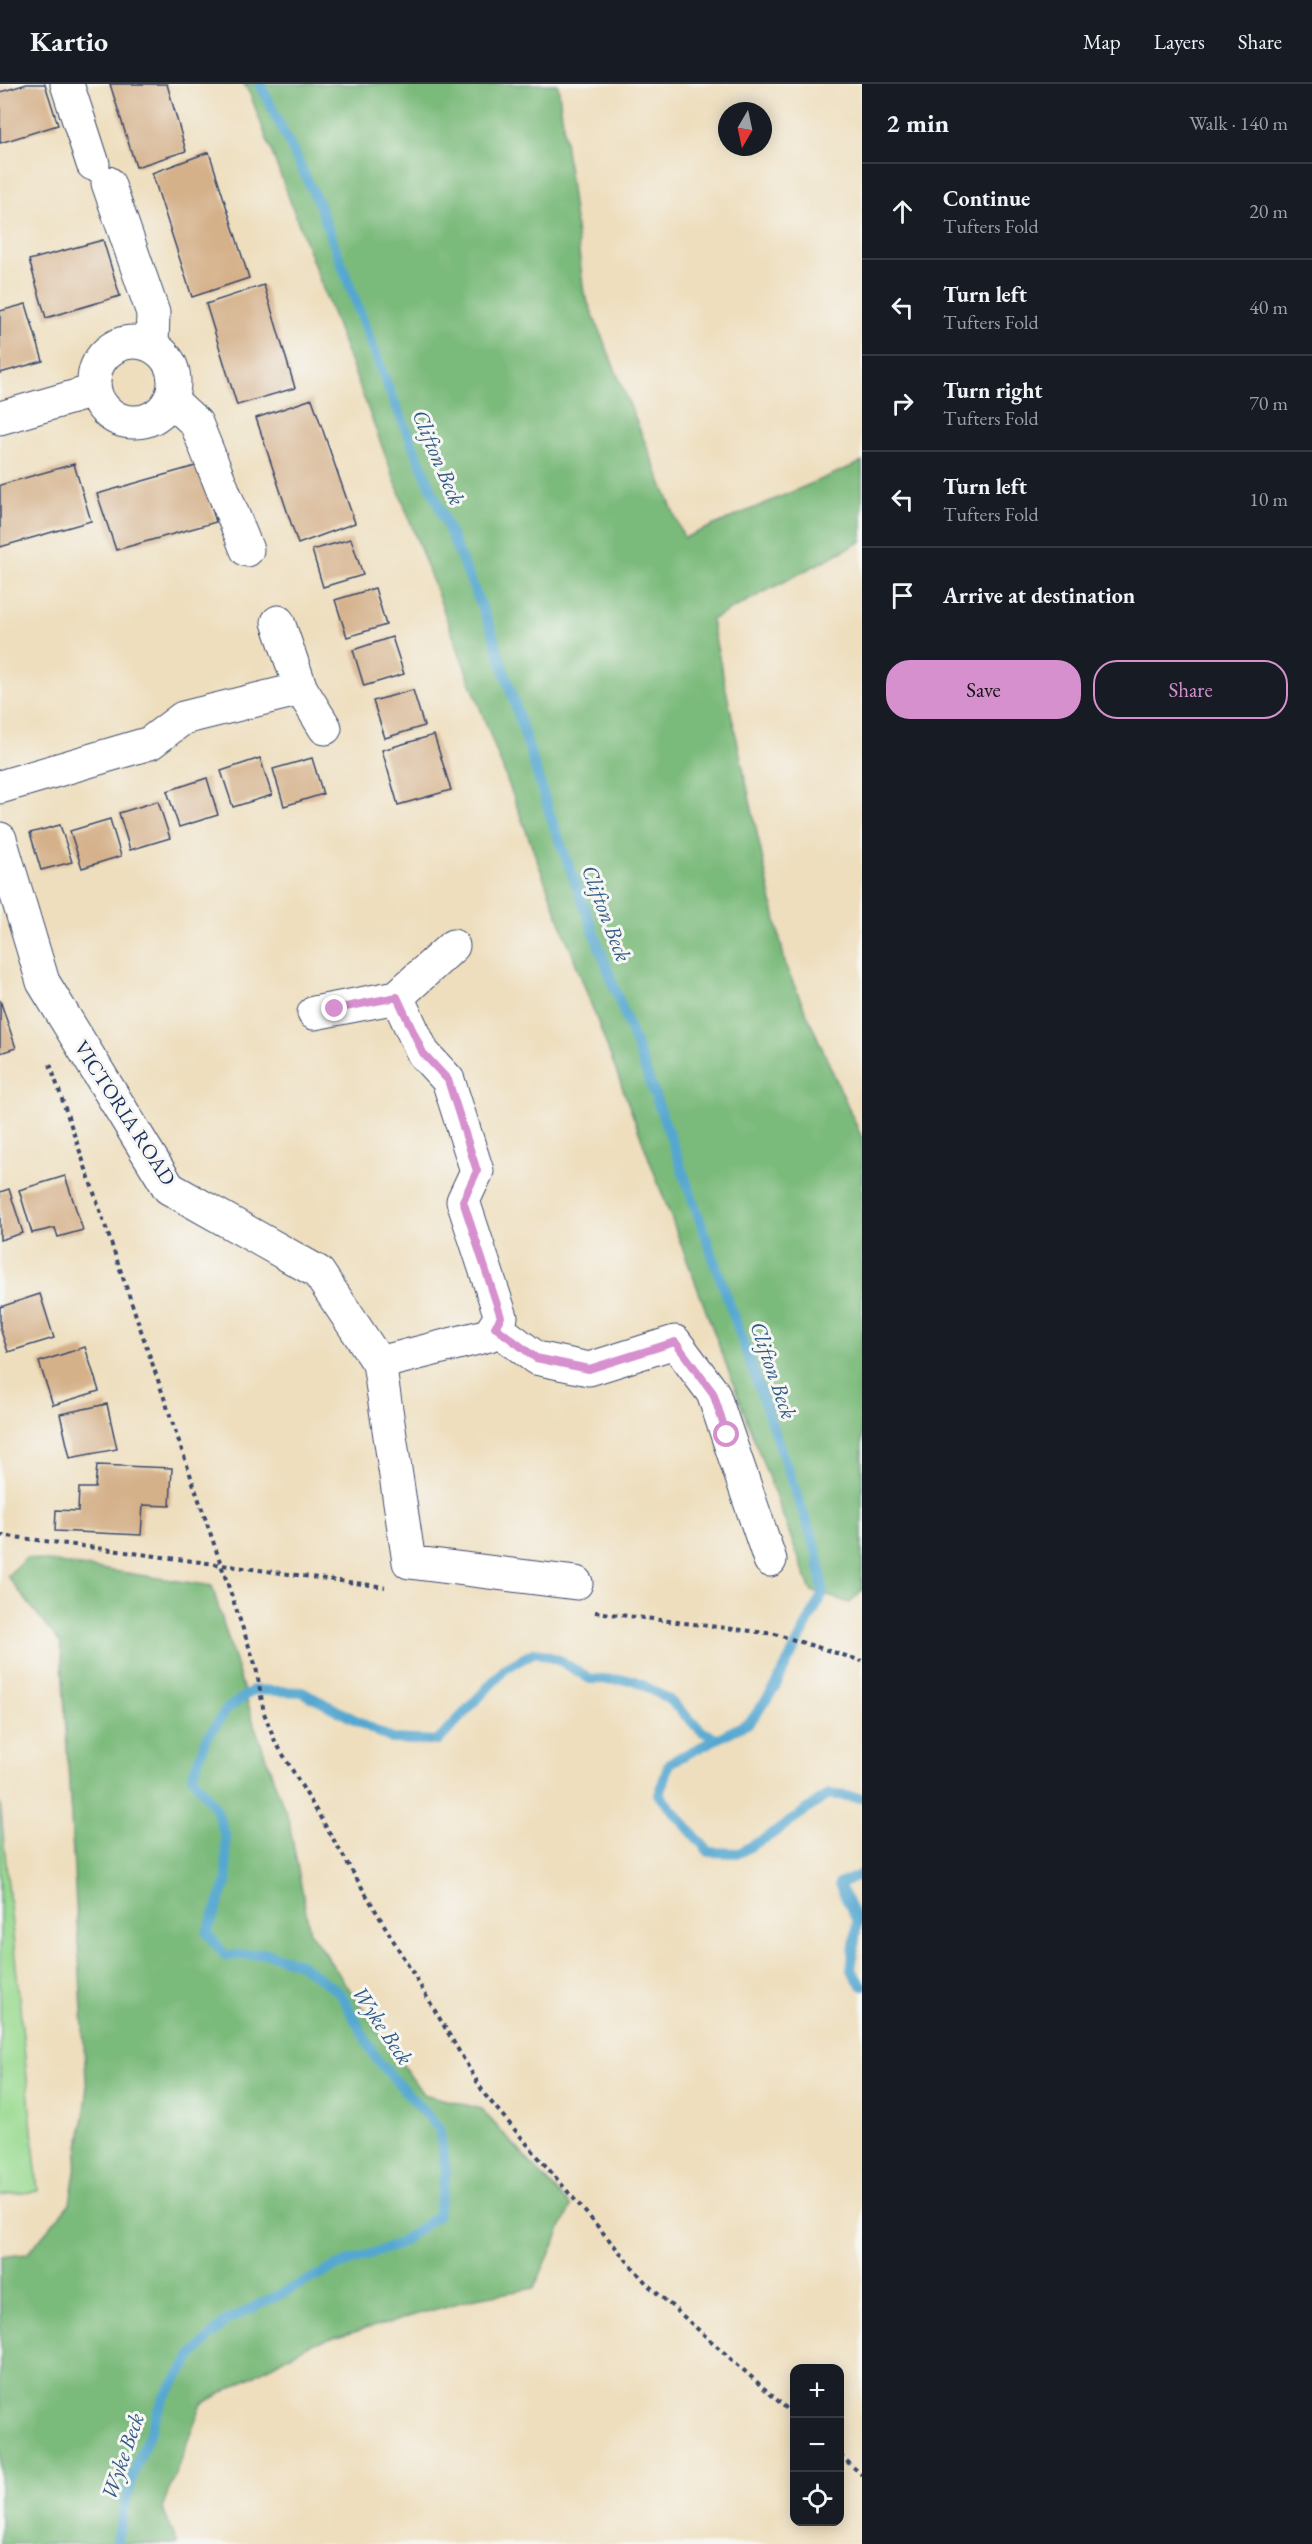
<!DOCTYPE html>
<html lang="en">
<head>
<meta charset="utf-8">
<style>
  body { margin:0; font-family:"EB Garamond",serif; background:#242831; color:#f1f3f6 }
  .controls { position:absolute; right:18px; bottom:18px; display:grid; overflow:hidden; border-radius:12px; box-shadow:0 3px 15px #0003 }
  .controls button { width:54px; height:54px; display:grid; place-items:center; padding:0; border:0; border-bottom:2px solid #363941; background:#171b24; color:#f1f3f6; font:30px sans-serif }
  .compass { position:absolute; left:718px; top:18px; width:54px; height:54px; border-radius:50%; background:#171b24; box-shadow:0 3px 15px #0003; rotate:189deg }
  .stop { position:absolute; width:18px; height:18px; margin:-14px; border:4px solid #d690ce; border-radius:50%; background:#fff }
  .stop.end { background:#d690ce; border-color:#fff; box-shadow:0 2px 6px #0008 }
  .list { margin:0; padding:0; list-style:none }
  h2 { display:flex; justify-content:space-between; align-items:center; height:78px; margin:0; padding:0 24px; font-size:26px }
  h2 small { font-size:20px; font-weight:400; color:#9ea1a6 }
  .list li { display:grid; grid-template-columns:39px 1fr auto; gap:18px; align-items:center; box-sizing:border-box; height:96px; padding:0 24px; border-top:2px solid #363941 }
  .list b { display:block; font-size:22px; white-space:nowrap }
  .list p { margin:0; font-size:20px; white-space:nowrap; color:#9ea1a6 }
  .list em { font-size:20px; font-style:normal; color:#9ea1a6 }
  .actions { display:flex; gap:12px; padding:18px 24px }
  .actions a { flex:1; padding:14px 0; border:2px solid #d690ce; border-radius:24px; text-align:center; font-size:21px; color:#d690ce }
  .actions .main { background:#d690ce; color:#111 }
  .icon { flex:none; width:33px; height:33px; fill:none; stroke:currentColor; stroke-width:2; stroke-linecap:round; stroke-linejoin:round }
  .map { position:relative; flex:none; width:862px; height:2460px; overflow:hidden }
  header { display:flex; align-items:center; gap:36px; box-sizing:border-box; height:84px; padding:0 30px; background:#171b24; border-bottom:2px solid #363941 }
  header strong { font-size:28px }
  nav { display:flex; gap:33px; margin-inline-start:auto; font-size:21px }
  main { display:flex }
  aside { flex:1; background:#171b24 }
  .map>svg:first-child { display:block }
  .green { fill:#99da90; stroke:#5a8477; stroke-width:1.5 }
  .forest { fill:#7aba7a; stroke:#4a746c; stroke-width:1.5 }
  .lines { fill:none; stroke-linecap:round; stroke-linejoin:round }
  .stream { stroke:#55a7d0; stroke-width:10 }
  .building { fill:#d5b18a }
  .minor-casing { stroke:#3b496c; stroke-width:35 }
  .path { stroke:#3b496c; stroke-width:4; stroke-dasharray:4.5 4.5; stroke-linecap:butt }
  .minor { stroke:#fff; stroke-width:33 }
  .route { stroke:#d690ce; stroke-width:8 }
  .labels { text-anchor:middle; stroke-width:6; stroke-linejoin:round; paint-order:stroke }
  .street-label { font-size:21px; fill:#1b2f5e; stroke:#f6f6f2 }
  .water-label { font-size:22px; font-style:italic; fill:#2f5986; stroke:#f6f6f2 }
</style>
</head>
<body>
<header>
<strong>Kartio</strong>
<nav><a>Map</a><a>Layers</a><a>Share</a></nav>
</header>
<main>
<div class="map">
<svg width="862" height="2460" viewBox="0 0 862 2460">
  <rect width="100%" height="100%" fill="#f6f6f2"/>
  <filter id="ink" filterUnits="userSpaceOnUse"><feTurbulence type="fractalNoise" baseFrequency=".0167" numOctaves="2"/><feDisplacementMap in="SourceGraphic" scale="12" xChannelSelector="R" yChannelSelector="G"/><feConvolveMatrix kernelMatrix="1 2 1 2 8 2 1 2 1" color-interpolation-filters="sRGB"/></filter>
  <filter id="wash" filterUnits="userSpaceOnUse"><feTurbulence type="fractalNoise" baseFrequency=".008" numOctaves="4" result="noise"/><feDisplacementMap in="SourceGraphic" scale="24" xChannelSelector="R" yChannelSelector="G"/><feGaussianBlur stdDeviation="1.35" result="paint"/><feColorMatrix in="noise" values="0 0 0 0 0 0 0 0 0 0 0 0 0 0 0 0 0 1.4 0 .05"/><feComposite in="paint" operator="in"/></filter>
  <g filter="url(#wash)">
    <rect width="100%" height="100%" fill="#eedebd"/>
    <path class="green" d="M0,1719l38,388 -38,5z"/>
    <path class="forest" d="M244,0h314l26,209 100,245 178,-76v79l-151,79 75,347 76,171v453l-12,12 -39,-12 -561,-1497z
      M26,1474l186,28 42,138 35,98 21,111 113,161 58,15 90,98 -37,81 -58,10 -165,46 -109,60 -40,104 16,36h-178v-287l27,-3 43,-51 17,-106 -26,-453 -54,-68z"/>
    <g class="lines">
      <path class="stream" d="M260,0l58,118 70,185 103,242 60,189 122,326 145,411 5,38 -49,96 -24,33 -81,41 -10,32 50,57 30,1 32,-18 58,-41 33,4
        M862,1790l-23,10 18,37 -6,49 11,16
        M116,2460l15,-64 32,-81 30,-44 33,-34 113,-56 58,-20 40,-29 9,-44 -7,-44 -62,-68 -37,-67 -40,-29 -34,-11 -40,3 -19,-23 20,-52 -2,-46 -9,-26 -24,-33 15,-38 20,-29 26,-19 49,2 90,47 46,2 68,-73 29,-16 24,8 31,19 44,1 34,19 35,33 14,6"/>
    </g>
    <g id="blocks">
      <path class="building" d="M27,0h18l13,41 -58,18v-51z
        M110,0h57l19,67 -50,16z
        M209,68l40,126 -57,19 -40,-124z
        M103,156l17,56 -74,22 -17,-58z
        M264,201l31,103 -58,17 -31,-101z
        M26,220l17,57 -43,12v-62z
        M312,315l43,124 -57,21 -42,-126z
        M74,380l17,57 -91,26v-62z
        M199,381l17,57 -100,28 -19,-56z
        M351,455l12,36 -40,12 -11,-37z
        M375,504l11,37 -39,12 -12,-37z
        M392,553l12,37 -40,12 -11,-36z
        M413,606l11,36 -39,12 -12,-37z
        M434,651l17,55 -53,15 -16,-55z
        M260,674l12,37 -39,12 -12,-36z
        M312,674l11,36 -39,12 -11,-37z
        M207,694l11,37 -39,12 -12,-36z
        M158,717l12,37 -40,12 -11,-37z
        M110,735l11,37 -39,12 -12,-37z
        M60,741l12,37 -31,8 -11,-37z
        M0,916l16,48 -16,5z
        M65,1092l18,54 -25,7 -3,-9 -23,5 -13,-43z
        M9,1105l14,44 -23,7v-48z
        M40,1210l14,44 -46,14 -8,-24v-21z
        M85,1263l14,44 -46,14 -14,-43z
        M107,1320l10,45 -47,9 -10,-44z
        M97,1381l75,3 -2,38 -27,-1 -2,30 -86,-4 1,-21 22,1 1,-23h16z"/>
    </g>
  </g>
  <g filter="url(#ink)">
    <use href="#blocks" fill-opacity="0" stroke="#3b496c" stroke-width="1.5"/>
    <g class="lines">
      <g class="minor-casing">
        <path id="minor" d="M67,0l26,80
          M108,99l45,130 -1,33
          M94 298a40 40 0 1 1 80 0a40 40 0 1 1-80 0Z
          M170,315l26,24 51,127
          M0,334l94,-27
          M278,538l23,67 24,39
          M0,703l150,-44 33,-25 118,-29
          M0,755l43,143 126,206 149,84 61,91 30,199 167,21
          M314,929l83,-16 56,-51
          M495,1243l41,31 53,11 86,-27 38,51 57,167
          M379,1279l110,-28 12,-18 -38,-116 14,-30 -29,-91 -25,-27 -26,-56"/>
      </g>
      <path class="path" d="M50,980l206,603 8,46 11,28 210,354 162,189 147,131
        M0,1451l385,52
        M595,1528l180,22 87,27
        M840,2371l22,20"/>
      <use href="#minor" class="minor"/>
    </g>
  </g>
  <g class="lines" filter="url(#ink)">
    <path class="route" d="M335,925l62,-12 26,56 25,27 29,91 -14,30 38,116 -6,10 41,31 53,11 86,-27 38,51 14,42"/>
  </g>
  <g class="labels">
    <g class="street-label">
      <text transform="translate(125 1029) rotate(57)" y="7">VICTORIA ROAD</text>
    </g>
    <g class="water-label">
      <text transform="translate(439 373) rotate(67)" y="8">Clifton Beck</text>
      <text transform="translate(607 829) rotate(69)" y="8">Clifton Beck</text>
      <text transform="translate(774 1286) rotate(71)" y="8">Clifton Beck</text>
      <text transform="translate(383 1941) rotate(56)" y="8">Wyke Beck</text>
      <text transform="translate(122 2372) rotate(-71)" y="8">Wyke Beck</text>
    </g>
  </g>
</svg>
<div class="controls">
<button>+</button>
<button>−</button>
<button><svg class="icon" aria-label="locate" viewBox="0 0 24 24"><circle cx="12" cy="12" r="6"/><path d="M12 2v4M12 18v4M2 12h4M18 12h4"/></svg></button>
</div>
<svg class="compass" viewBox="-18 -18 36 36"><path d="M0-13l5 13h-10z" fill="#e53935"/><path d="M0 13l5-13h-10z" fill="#9ea1a6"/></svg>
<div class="stop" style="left:727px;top:1351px"></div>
<div class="stop end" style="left:335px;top:925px"></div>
</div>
<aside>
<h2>2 min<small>Walk · 140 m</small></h2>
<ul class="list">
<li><svg class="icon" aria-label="ahead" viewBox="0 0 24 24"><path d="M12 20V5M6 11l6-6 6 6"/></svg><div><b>Continue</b><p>Tufters Fold</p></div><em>20 m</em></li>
<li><svg class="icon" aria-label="left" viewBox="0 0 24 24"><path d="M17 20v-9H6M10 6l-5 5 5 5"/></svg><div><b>Turn left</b><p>Tufters Fold</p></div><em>40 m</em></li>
<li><svg class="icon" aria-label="right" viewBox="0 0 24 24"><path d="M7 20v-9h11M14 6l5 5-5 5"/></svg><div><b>Turn right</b><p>Tufters Fold</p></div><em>70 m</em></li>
<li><svg class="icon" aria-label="left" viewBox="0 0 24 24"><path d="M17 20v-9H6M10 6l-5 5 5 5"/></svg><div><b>Turn left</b><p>Tufters Fold</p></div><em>10 m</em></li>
<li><svg class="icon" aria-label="arrive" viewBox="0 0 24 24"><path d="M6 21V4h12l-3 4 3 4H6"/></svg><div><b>Arrive at destination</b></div></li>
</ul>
<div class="actions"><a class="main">Save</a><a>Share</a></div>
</aside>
</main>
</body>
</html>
